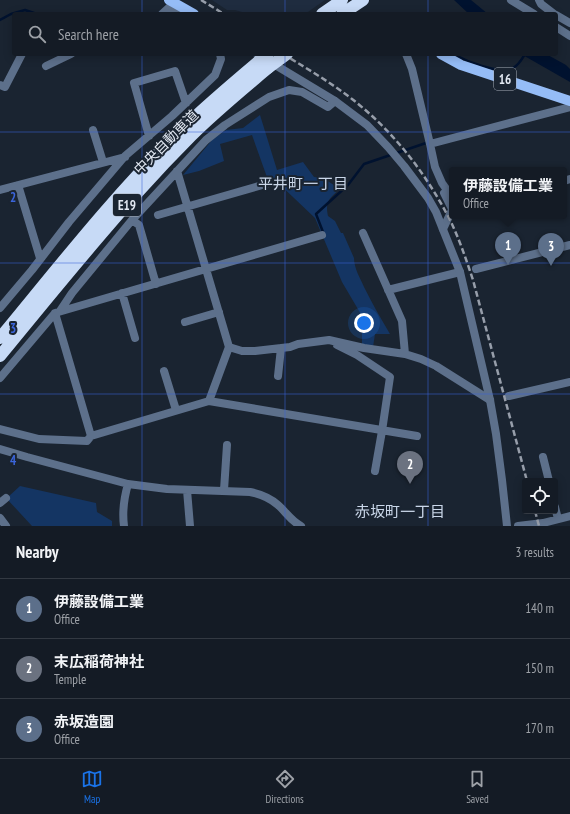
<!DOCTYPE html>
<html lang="en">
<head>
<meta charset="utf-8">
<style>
  body { margin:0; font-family:"PT Sans Narrow","Noto Sans JP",sans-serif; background:#1d242d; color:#f1f3f6 }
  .controls { position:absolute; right:12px; bottom:12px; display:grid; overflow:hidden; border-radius:4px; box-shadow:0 2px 10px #0003 }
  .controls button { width:36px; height:36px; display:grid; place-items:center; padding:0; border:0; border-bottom:1px solid #333942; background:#141b25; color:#f1f3f6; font:20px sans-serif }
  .you { position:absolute; left:364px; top:323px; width:14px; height:14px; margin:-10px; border:3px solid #fff; border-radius:50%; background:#1a73e8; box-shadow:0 0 0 6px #1a73e833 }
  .badge { display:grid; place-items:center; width:26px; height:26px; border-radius:50%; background:#1a73e8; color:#fff; font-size:13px; font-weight:700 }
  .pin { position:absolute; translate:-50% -33px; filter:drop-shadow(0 1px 2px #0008) }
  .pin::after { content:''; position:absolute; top:21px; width:14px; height:12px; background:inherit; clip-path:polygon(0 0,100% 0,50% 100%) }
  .popup { position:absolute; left:449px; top:167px; width:118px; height:52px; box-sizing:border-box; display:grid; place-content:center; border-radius:4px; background:#141b25; filter:drop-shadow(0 1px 3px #0005); font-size:13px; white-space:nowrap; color:#9da1a7 }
  .popup b { font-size:15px; color:#f1f3f6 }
  .popup::after { content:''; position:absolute; left:50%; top:100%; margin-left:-8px; border:8px solid transparent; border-top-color:#141b25 }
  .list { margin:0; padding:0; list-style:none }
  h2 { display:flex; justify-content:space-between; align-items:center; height:52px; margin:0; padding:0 16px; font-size:17px }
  h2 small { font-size:13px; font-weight:400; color:#9da1a7 }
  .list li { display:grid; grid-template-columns:26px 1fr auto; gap:12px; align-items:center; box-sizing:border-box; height:60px; padding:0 16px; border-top:1px solid #333942 }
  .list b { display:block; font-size:15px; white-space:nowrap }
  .list p { margin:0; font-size:13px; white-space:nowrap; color:#9da1a7 }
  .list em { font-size:13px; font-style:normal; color:#9da1a7 }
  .icon { flex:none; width:22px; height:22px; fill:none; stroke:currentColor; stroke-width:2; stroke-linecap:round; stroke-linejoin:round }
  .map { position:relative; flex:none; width:570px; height:526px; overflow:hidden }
  .search { position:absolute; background:#141b25; box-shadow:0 2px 10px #0003; left:12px; right:12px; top:12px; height:44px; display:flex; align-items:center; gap:10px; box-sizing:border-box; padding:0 14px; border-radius:4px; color:#9da1a7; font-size:15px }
  .sheet { height:232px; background:#141b25 }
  nav { display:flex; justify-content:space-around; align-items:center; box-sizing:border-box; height:56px; border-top:1px solid #333942; background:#141b25; font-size:11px; color:#9da1a7 }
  nav a { display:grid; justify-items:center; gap:2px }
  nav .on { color:#1a73e8 }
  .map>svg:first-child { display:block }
  .built { fill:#1f2c3f }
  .green { fill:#143563 }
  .water { fill:#00122f }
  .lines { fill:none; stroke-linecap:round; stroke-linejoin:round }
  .stream { stroke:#00122f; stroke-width:2.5 }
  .minor { stroke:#5d708b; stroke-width:8 }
  .tertiary { stroke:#5d708b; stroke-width:8 }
  .primary { stroke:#95bcf6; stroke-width:10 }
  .motorway { stroke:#c7daf6; stroke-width:12 }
  .rail { stroke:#979eaa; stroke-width:2.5; stroke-dasharray:6 3; stroke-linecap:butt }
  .motorway-bridge { stroke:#c7daf6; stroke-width:12 }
  .grid { fill:none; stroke:#3b65dc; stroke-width:1; stroke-opacity:0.55 }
  .labels { text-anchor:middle; stroke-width:4; stroke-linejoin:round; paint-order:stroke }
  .shield { fill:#1a2431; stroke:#a7aeb9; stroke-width:1 }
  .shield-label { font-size:13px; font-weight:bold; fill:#e3e9f3 }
  .street-label { font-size:14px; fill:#e3e9f3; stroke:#1a2431 }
  .neighbourhood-label { font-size:15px; fill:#cad7e9; stroke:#1a2431 }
  .grid-label { font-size:13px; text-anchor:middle; font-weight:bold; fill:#3b65dc; stroke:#1a2431; stroke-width:4; stroke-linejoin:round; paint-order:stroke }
</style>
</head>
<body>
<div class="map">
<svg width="570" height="526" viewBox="0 0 570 526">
  <rect width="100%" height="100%" fill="#1a2431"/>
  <path class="built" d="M212,0h113l-20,14h-56l-14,-4h-8z"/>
  <path class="green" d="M260,115l17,55 26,-8 11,15 9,1 17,11c-11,10 -15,12 -12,27l7,5 6,12h2l11,25c0,10 6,20 10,29 8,16 17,32 26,47h-15l-2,13 -11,-2v-29l-20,-34 -27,-64 -41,-39 -6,1 -16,-45 -32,9 4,17 -25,10 -16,4 29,-35 14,-10 17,-2z
    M20,486l76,17 1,9 15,9v5h-80l-25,-27 1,-2z"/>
  <path class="water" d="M454,0h17l17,14h-19z
    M521,54h25l20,11 4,4v13z"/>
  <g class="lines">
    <path class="stream" d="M0,20l11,-6 14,-4 12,4
      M453,54c13,7 46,21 60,14 6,-3 9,-9 12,-14
      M323,232l-7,-18 32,-29 16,-21 62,-21"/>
    <path class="minor" d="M539,0l2,4 13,10
      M169,8l12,6
      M162,14l12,-11
      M556,15l14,8
      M406,54l6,15 18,75 140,-37
      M46,66l25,-12
      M0,85l5,2 17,-33
      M93,130l10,32
      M149,136l-15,-53 41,-12 11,32
      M430,144l5,23 7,16 10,14
      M177,171l47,159 5,17 13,4h13l35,-4 8,-3 31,-4 35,8 41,6 16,5 15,7 54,34
      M564,181l6,-2
      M18,185l22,73
      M0,190l125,-33
      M444,193l8,16
      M158,215l108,-31
      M132,220l7,5 17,59
      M443,229l9,-19
      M363,233l39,88 3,33
      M476,269l94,-24
      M388,290l72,-18
      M122,293l13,45
      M0,308l32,-38 37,-48 56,-66 47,-40 43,-41 6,-16 -1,-5
      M60,311l12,-18 60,-73 74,-80 19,-15 44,-28 20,-7 13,2 26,15 7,-6
      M55,313l36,123
      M185,322l34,-10
      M337,345l20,10 33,22 -8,54 -7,40
      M164,371l12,39
      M278,376l3,-28
      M0,378l55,-65 267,-78
      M509,396l61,-14
      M209,401l20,-54
      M0,429l39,10 48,2 4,-5 118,-35 208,35
      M0,449l27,8 101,27 39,5 83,3c10,2 20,6 28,13 8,7 13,16 23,21
      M543,457l6,24
      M187,490l3,36
      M224,490l3,-45
      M0,503l6,-5
      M555,507l3,12
      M0,518l6,8
      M124,526c-2,-15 0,-28 4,-42
      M518,526l25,-3 27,-7"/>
    <path class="tertiary" d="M511,0l23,14
      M556,27l14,9
      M257,54l78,47 32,24 21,22 16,19 24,32 8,14 24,60 30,128 6,34 6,46 5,46"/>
    <path class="primary" d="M169,0l25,14
      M441,54l20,11 109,36"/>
    <path class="motorway" d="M322,14l20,-14
      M342,14l21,-14
      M0,338c57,-69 113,-141 177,-204 26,-26 54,-49 82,-73
      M0,356c46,-56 91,-112 139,-165 17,-19 34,-37 52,-55 24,-24 51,-46 77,-68"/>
    <path class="rail" d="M201,0l23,14
      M283,54c23,14 47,28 69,45 41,32 73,73 97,119 10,20 17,41 24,62l54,201
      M535,511l4,15"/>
    <path class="motorway-bridge" d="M259,61l9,-7
      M268,68l19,-14"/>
  </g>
  <path class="grid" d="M142,0v14M285,0v14M428,0v14M142,54v472M285,54v472M428,54v472M0,132h570M0,263h570M0,394h570"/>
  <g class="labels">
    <g class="shield">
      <rect x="494" y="68" width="22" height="22" rx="3"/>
      <rect x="113" y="194" width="28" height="22" rx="3"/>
    </g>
    <g class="shield-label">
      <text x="505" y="84">16</text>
      <text x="127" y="210">E19</text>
    </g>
    <g class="street-label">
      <text transform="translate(166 142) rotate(-45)" y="5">中央自動車道</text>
    </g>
    <g class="neighbourhood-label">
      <text x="303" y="189">平井町一丁目</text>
      <text x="400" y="517">赤坂町一丁目</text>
    </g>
  </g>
  <g class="grid-label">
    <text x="13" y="202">2</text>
    <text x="13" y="333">3</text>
    <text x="13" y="465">4</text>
  </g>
</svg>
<div class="controls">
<button><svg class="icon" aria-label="locate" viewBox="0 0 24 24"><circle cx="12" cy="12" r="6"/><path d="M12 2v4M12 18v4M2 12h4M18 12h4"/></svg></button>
</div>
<div class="you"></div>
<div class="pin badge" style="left:508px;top:265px;background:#5c6f8a">1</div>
<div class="popup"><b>伊藤設備工業</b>Office</div>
<div class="pin badge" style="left:410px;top:484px;background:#6b7280">2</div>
<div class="pin badge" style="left:551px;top:266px;background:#5c6f8a">3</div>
<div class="search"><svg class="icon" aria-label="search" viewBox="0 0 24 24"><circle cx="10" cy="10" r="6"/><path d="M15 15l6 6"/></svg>Search here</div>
</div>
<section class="sheet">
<h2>Nearby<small>3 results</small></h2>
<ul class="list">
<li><span class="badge" style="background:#5c6f8a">1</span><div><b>伊藤設備工業</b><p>Office</p></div><em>140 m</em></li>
<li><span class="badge" style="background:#6b7280">2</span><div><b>末広稲荷神社</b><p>Temple</p></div><em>150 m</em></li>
<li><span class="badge" style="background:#5c6f8a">3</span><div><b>赤坂造園</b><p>Office</p></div><em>170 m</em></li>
</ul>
</section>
<nav>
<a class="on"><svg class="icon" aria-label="map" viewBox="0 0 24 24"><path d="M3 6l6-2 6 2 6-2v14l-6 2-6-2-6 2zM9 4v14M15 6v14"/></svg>Map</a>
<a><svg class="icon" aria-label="directions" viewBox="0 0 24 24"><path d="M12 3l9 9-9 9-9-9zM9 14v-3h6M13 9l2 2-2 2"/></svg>Directions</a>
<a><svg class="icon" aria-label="saved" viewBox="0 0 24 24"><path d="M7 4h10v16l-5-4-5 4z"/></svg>Saved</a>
</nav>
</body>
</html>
